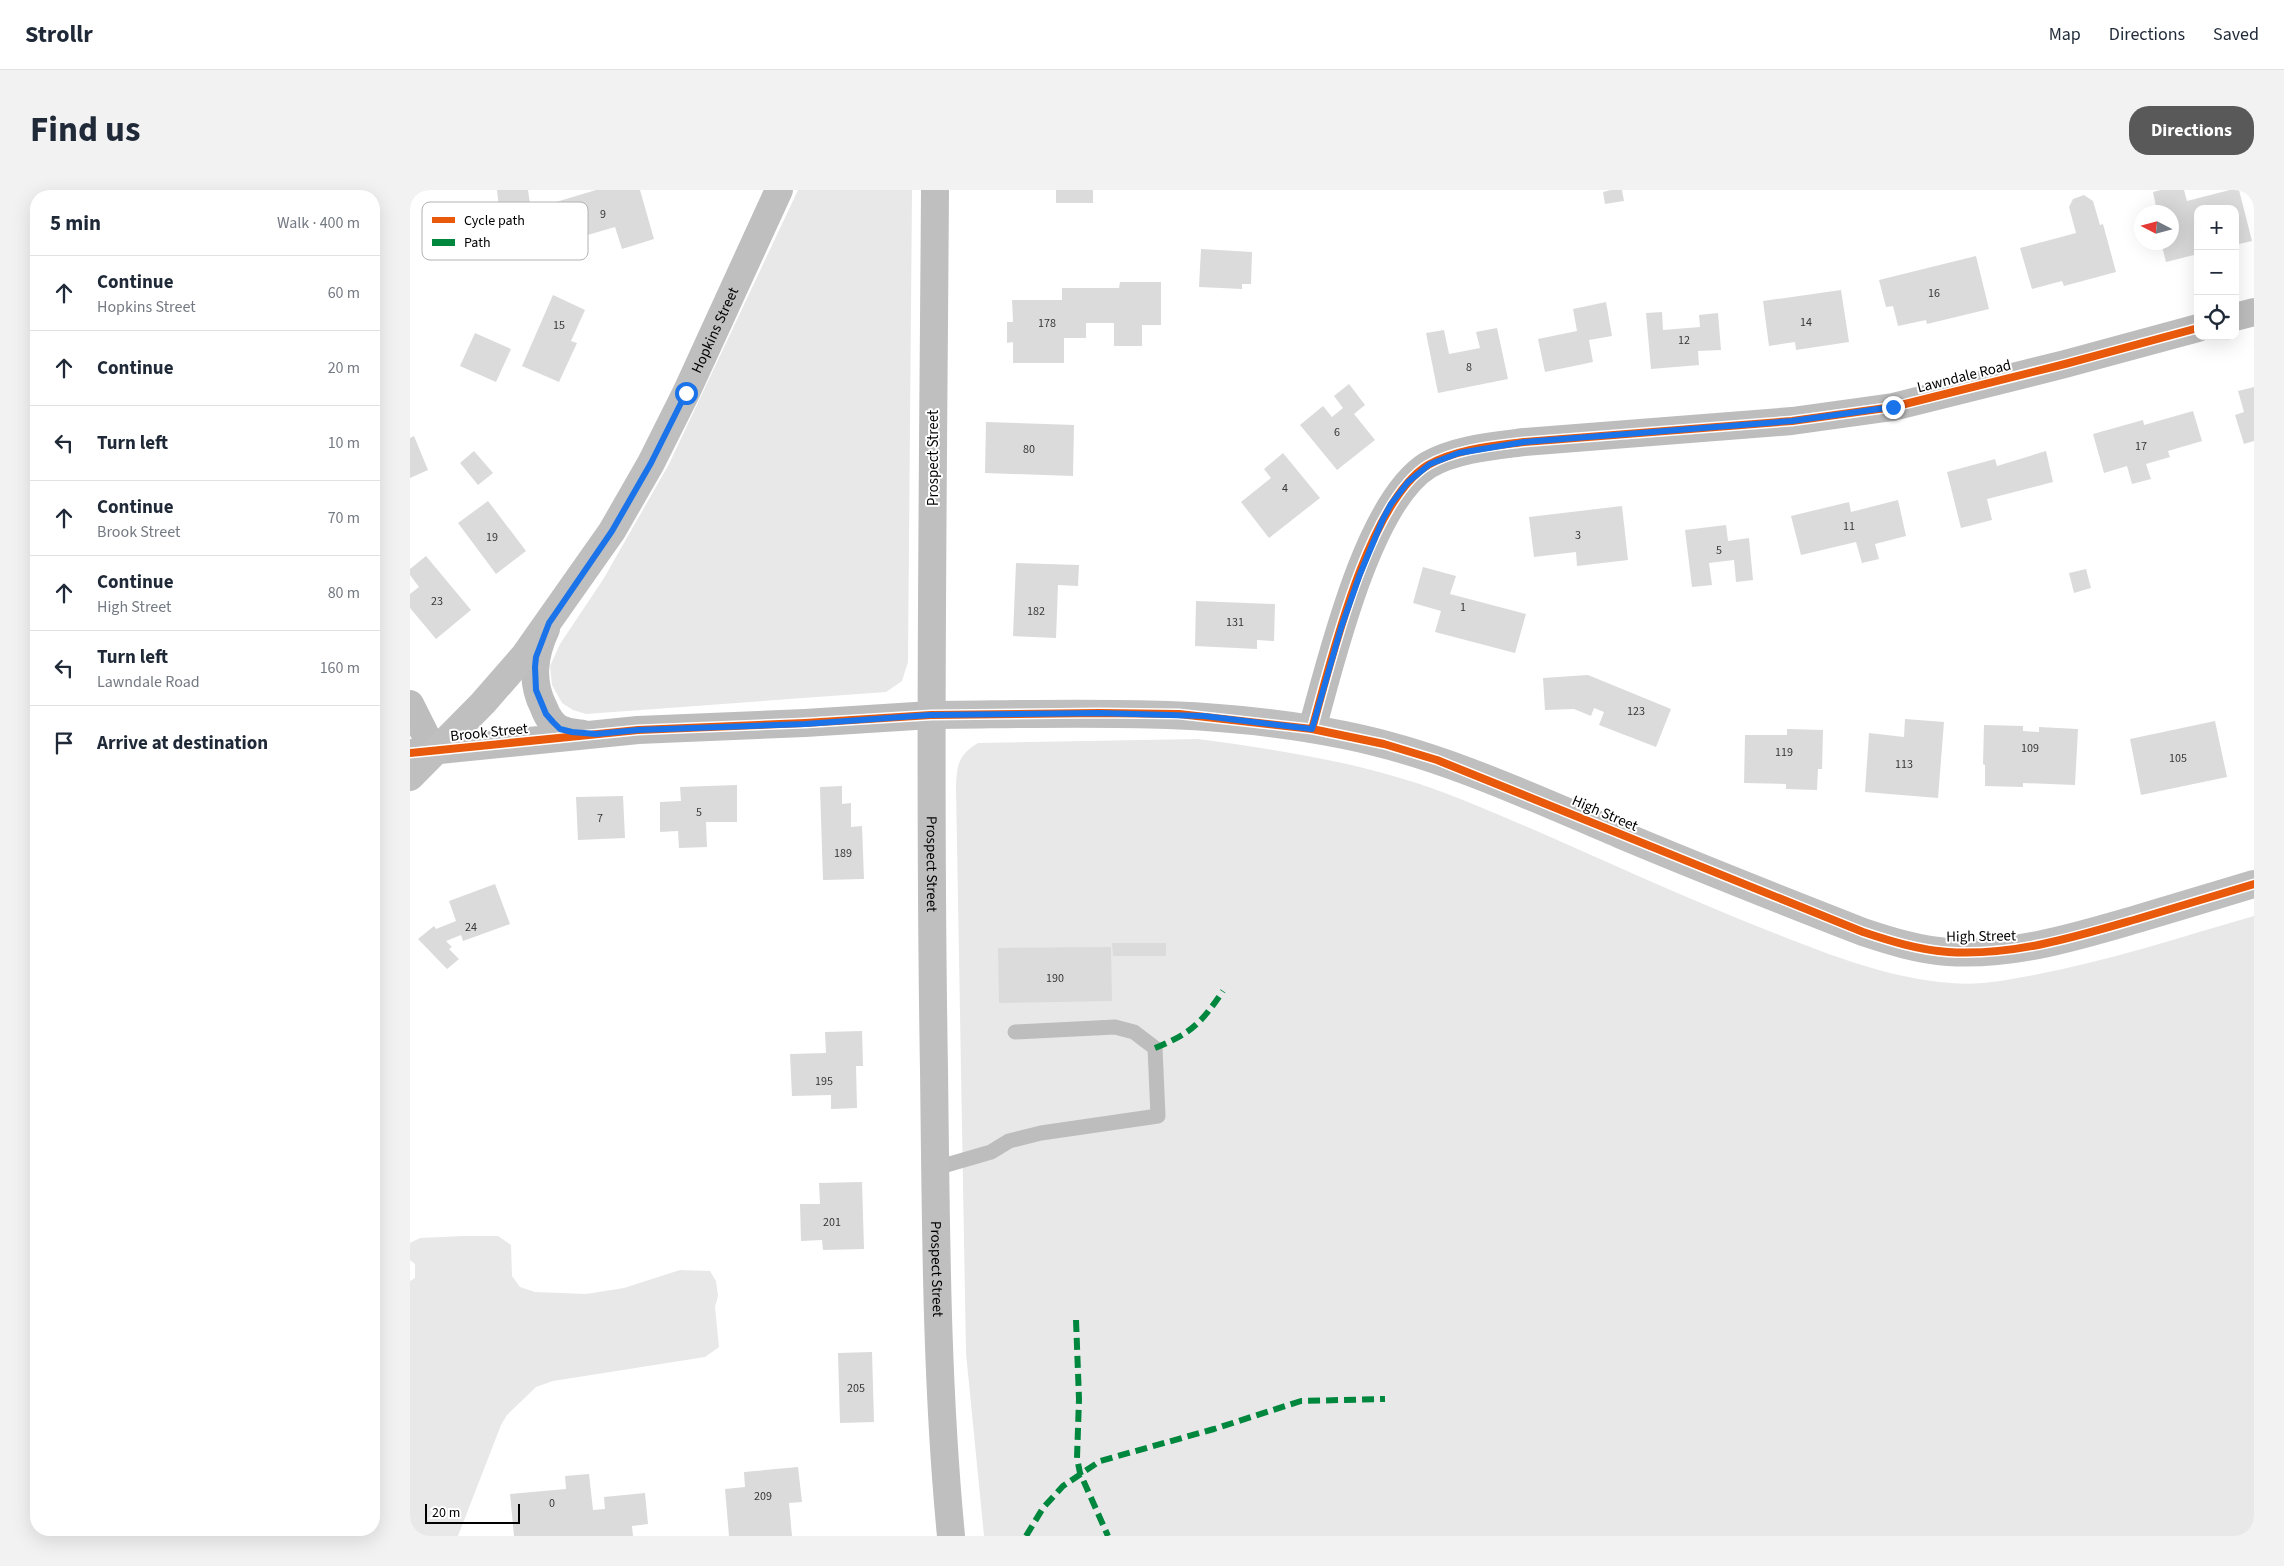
<!DOCTYPE html>
<html lang="en">
<head>
<meta charset="utf-8">
<style>
  body { margin:0; font-family:"Source Sans 3",sans-serif; background:#f2f2f3; color:#1f2937 }
  .controls { position:absolute; right:15px; top:15px; display:grid; overflow:hidden; border-radius:10px; box-shadow:0 5px 20px #0002 }
  .controls button { width:45px; height:45px; display:grid; place-items:center; padding:0; border:0; border-bottom:1px solid #e0e1e3; background:#fff; color:#1f2937; font:25px sans-serif }
  .compass { position:absolute; left:1724px; top:15px; width:45px; height:45px; border-radius:50%; background:#fff; box-shadow:0 5px 20px #0002; rotate:276deg }
  .scale { position:absolute; left:15px; bottom:12px; width:95px; box-sizing:border-box; padding-left:5px; border:2px solid #000; border-top:0; font-size:14px; line-height:18px; white-space:nowrap; color:#000; -webkit-text-stroke:4px #fff; paint-order:stroke }
  .stop { position:absolute; width:15px; height:15px; margin:-11px; border:4px solid #1a73e8; border-radius:50%; background:#fff }
  .stop.end { background:#1a73e8; border-color:#fff; box-shadow:0 1px 5px #0008 }
  .list { margin:0; padding:0; list-style:none }
  h2 { display:flex; justify-content:space-between; align-items:center; height:65px; margin:0; padding:0 20px; font-size:21px }
  h2 small { font-size:16px; font-weight:400; color:#747a83 }
  .list li { display:grid; grid-template-columns:32px 1fr auto; gap:15px; align-items:center; box-sizing:border-box; height:75px; padding:0 20px; border-top:1px solid #e0e1e3 }
  .list b { display:block; font-size:19px; white-space:nowrap }
  .list p { margin:0; font-size:16px; white-space:nowrap; color:#747a83 }
  .list em { font-size:16px; font-style:normal; color:#747a83 }
  .icon { flex:none; width:28px; height:28px; fill:none; stroke:currentColor; stroke-width:2; stroke-linecap:round; stroke-linejoin:round }
  .map { position:relative; flex:none; width:1844px; height:1346px; overflow:hidden; border-radius:20px }
  header { display:flex; align-items:center; gap:30px; box-sizing:border-box; height:70px; padding:0 25px; background:#fff; border-bottom:1px solid #e0e1e3 }
  header strong { font-size:24px }
  nav { display:flex; gap:28px; margin-inline-start:auto; font-size:18px }
  .intro { display:flex; align-items:center; justify-content:space-between; box-sizing:border-box; height:120px; padding:0 30px }
  h1 { margin:0; font-size:35px }
  .button { padding:12px 22px; border-radius:20px; background:#595959; color:#fff; font-size:18px; font-weight:700 }
  main { display:flex; gap:30px; padding:0 30px }
  aside { flex:1; background:#fff; border-radius:20px; box-shadow:0 5px 20px #0002 }
  .map>svg:first-child { display:block }
  .green { fill:#e8e8e8 }
  .building { fill:#dbdbdb }
  .lines { fill:none; stroke-linecap:round; stroke-linejoin:round }
  .lane { stroke:#bdbdbd; stroke-width:15 }
  .street { stroke:#bdbdbd; stroke-width:28 }
  .secondary { stroke:#bfbfbf; stroke-width:28 }
  .quiet { stroke:#00873e; stroke-width:6; stroke-dasharray:12 6; stroke-linecap:butt }
  .cycleway-casing { stroke:#fff; stroke-width:11 }
  .cycleway { stroke:#e8590c; stroke-width:8 }
  .route { stroke:#1a73e8; stroke-width:6 }
  .labels { text-anchor:middle; stroke-width:4; stroke-linejoin:round; paint-order:stroke }
  .number-label { font-size:12px; fill:#373737 }
  .street-label { font-size:15px; fill:#000; stroke:#fff }
  .key { fill:#fff; stroke:#b2b2b2; stroke-width:1 }
  .key-label { font-size:14px; fill:#000 }
</style>
</head>
<body>
<header>
<strong>Strollr</strong>
<nav><a>Map</a><a>Directions</a><a>Saved</a></nav>
</header>
<div class="intro"><h1>Find us</h1><a class="button">Directions</a></div>
<main>
<aside>
<h2>5 min<small>Walk · 400 m</small></h2>
<ul class="list">
<li><svg class="icon" aria-label="ahead" viewBox="0 0 24 24"><path d="M12 20V5M6 11l6-6 6 6"/></svg><div><b>Continue</b><p>Hopkins Street</p></div><em>60 m</em></li>
<li><svg class="icon" aria-label="ahead" viewBox="0 0 24 24"><path d="M12 20V5M6 11l6-6 6 6"/></svg><div><b>Continue</b></div><em>20 m</em></li>
<li><svg class="icon" aria-label="left" viewBox="0 0 24 24"><path d="M17 20v-9H6M10 6l-5 5 5 5"/></svg><div><b>Turn left</b></div><em>10 m</em></li>
<li><svg class="icon" aria-label="ahead" viewBox="0 0 24 24"><path d="M12 20V5M6 11l6-6 6 6"/></svg><div><b>Continue</b><p>Brook Street</p></div><em>70 m</em></li>
<li><svg class="icon" aria-label="ahead" viewBox="0 0 24 24"><path d="M12 20V5M6 11l6-6 6 6"/></svg><div><b>Continue</b><p>High Street</p></div><em>80 m</em></li>
<li><svg class="icon" aria-label="left" viewBox="0 0 24 24"><path d="M17 20v-9H6M10 6l-5 5 5 5"/></svg><div><b>Turn left</b><p>Lawndale Road</p></div><em>160 m</em></li>
<li><svg class="icon" aria-label="arrive" viewBox="0 0 24 24"><path d="M6 21V4h12l-3 4 3 4H6"/></svg><div><b>Arrive at destination</b></div></li>
</ul>
</aside>
<div class="map">
<svg width="1844" height="1346" viewBox="0 0 1844 1346">
  <rect width="100%" height="100%" fill="#fff"/>
  <path class="green" d="M388,0h114l-4,472 -6,19 -16,11 -300,22 -13,-4 -11,-7 -10,-18 -2,-19 10,-22 44,-66 65,-114z
    M788,549c90,12 180,26 265,61 101,41 199,89 301,129 61,24 121,49 187,54 27,3 56,-3 83,-8 74,-14 147,-38 220,-59v620h-1270l-18,-183 -10,-566c1,-22 2,-32 22,-44z
    M53,1046h35l13,9 1,31 8,11 15,5 51,2 38,-6 56,-18 30,1 6,10 2,15 -3,11 4,40 -14,10 -152,24 -17,6 -29,28 -6,10 -43,111h-48v-255l5,-3v-14l-5,-4v-17l10,-5z"/>
  <path class="building" d="M87,0h31l2,14 -31,5z
    M186,0h44l14,49 -32,10 -7,-22 -48,14 -11,-39z
    M646,0h37v13h-37z
    M1201,0h11l2,11 -19,3 -2,-12z
    M1751,0h23l3,11 43,-11h9l13,51 -17,4v-36h-37v45l-32,8 -5,-20h11v-30h-19l4,-1 -4,-19z
    M1674,5l9,6 7,24 3,-1 13,48 -52,14 -2,-5 -30,8 -12,-41 56,-15 -7,-26 4,-8z
    M791,59l51,3 -1,32h-9v5l-43,-2z
    M1566,66l13,53 -62,15 -1,-4 -28,6 -5,-20 -7,1 -7,-27z
    M710,92h41v43h-19v21h-28v-23h-28v15h-22v25h-51v-21l-6,1v-21h6l-1,-22h50v-12h57z
    M1431,100l8,52 -53,8 -1,-8 -26,4 -6,-45z
    M143,105l32,15 -14,31 6,2 -18,39 -37,-16z
    M1196,112l6,34 -23,4 4,22 -48,10 -7,-33 39,-8 -4,-22z
    M1252,122l1,18 37,-3 -1,-12 19,-2 3,37 -23,1 1,14 -48,4 -5,-56z
    M1087,138l11,51 -70,14 -12,-60 18,-3 5,24 31,-6 -4,-16z
    M65,143l36,16 -15,33 -36,-16z
    M939,194l16,21 -11,9 21,26 -38,30 -37,-45 23,-19 9,11 11,-9 -9,-12z
    M1844,197v54l-10,3 -9,-29 9,-3 -6,-21z
    M1783,221l9,30 -34,10 2,6 -24,7 5,15 -19,5 -5,-18 -23,7 -11,-39 50,-14 1,5z
    M576,232l88,3 -1,51 -88,-3z
    M4,246l14,34 -18,8v-40z
    M64,261l19,22 -15,12 -18,-22z
    M1636,261l7,31 -66,17 5,21 -31,8 -14,-56 48,-13 2,7z
    M873,263l37,45 -51,40 -28,-36 30,-24 -7,-9z
    M1488,310l8,36 -31,8 4,15 -17,4 -6,-21 -55,13 -10,-39 58,-14 2,10z
    M78,311l38,50 -30,23 -38,-51z
    M1212,316l6,54 -51,6 -1,-14 -42,5 -5,-40z
    M1316,335l2,16 21,-3 4,42 -17,2 -2,-22 -25,3 3,22 -20,2 -7,-57z
    M16,366l45,54 -35,29 -26,-31v-14l9,-7 -9,-12v-6z
    M606,373l63,2 -1,21 -20,-1 -2,53 -43,-2z
    M1013,377l33,9 -6,18 76,20 -11,39 -80,-21 6,-21 -28,-8z
    M1676,379l5,19 -17,5 -5,-20z
    M786,411l79,3 -1,37 -17,-1v9l-62,-3z
    M1178,485l83,34 -15,38 -57,-22 5,-13 -10,-4 -3,8 -17,-7 -29,1 -2,-32z
    M1495,529l39,3 -6,76 -73,-6 4,-59 35,4z
    M1805,531l12,56 -86,18 -11,-56z
    M1574,535l39,1v5l16,1v-5l39,2 -3,56 -52,-2v4l-38,-1v-21l-2,-1z
    M1377,539l36,1 -1,39h-4l-1,21 -31,-1v-5l-42,-1 1,-48h42z
    M327,595v37h-31l1,25 -28,1 -1,-17 -18,1v-30l21,-1 -1,-14z
    M432,596v18l9,-1v24l11,-1 2,53 -41,1 -3,-93z
    M213,606l2,42 -47,2 -2,-43z
    M85,694l15,40 -47,17 -2,-6 -15,6 6,6 -3,2 10,10 -12,10 -29,-30 16,-13 2,3 20,-8 -7,-20z
    M702,753h54v13h-53z
    M701,757l1,54 -113,2 -1,-55z
    M452,841l1,35h-7l1,42 -26,1v-14l-39,1 -2,-42 36,-1 -1,-21z
    M452,992l2,67 -41,1 -1,-10 -21,1 -1,-37h20l-1,-21z
    M462,1162l2,70 -34,1 -2,-70z
    M388,1277l4,35 -13,1 3,33h-63l-4,-47 20,-2 -1,-15z
    M179,1284l4,36 12,-1 -1,-12 41,-4 3,31 -16,2 1,10h-119l-4,-42 56,-5 -1,-13z"/>
  <g class="lines">
    <path class="lane" d="M526,978l55,-16 18,-11 32,-8 117,-17 -3,-68 -21,-16 -19,-5 -100,5"/>
    <path class="street" d="M1825,127l19,-5
      M136,439c-12,26 -16,52 -2,79 3,8 9,18 17,21 7,4 16,4 23,5
      M0,514l24,48
      M902,539c19,-68 56,-227 116,-264 28,-16 65,-19 96,-23l268,-21 101,-14 172,-43 133,-36
      M0,563l228,-23 167,-7 126,-8"/>
    <g class="secondary">
      <path id="s1" d="M525,0c-2,293 -6,586 -1,880 2,155 2,311 17,466"/>
      <path d="M521,525c137,-1 277,-8 413,20 96,19 185,61 275,99 81,34 162,66 244,98 27,9 56,18 85,20 66,4 127,-15 189,-33 39,-12 78,-23 117,-35"/>
      <path id="s2" d="M0,587l73,-74 41,-47 88,-125 39,-68 35,-70 93,-203"/>
    </g>
    <path class="quiet" d="M745,858c37,-15 46,-25 68,-57
      M666,1130l3,79 -2,59 3,15 28,63
      M616,1346l17,-28 20,-22 37,-25 114,-32 87,-28 84,-2"/>
    <g class="cycleway-casing">
      <path id="cycleway" d="M902,539c19,-68 56,-227 116,-264 28,-16 65,-19 96,-23l268,-21 101,-14 172,-43 133,-36
        M0,563l228,-23 167,-7 126,-8 168,-2 80,1 133,15 72,15 53,16 426,172c27,9 56,18 85,20 66,4 127,-15 189,-33 39,-12 78,-23 117,-35"/>
    </g>
    <use href="#cycleway" class="cycleway"/>
  </g>
  <g class="lines">
    <path class="route" d="M276,203l-35,70 -39,68 -63,92 -13,34 -1,10 1,23 10,24 7,8 7,7 12,3 24,2 42,-4 167,-6 125,-9 169,-2 105,3 108,13 29,-101 19,-54 23,-55 8,-15 17,-22 22,-18 29,-11 65,-11 268,-21 101,-14"/>
  </g>
  <g class="labels">
    <g class="number-label">
      <text x="193" y="28">9</text>
      <text x="1524" y="107">16</text>
      <text x="1396" y="136">14</text>
      <text x="637" y="137">178</text>
      <text x="149" y="139">15</text>
      <text x="1274" y="154">12</text>
      <text x="1059" y="181">8</text>
      <text x="927" y="246">6</text>
      <text x="1731" y="260">17</text>
      <text x="619" y="263">80</text>
      <text x="875" y="302">4</text>
      <text x="1439" y="340">11</text>
      <text x="1168" y="349">3</text>
      <text x="82" y="351">19</text>
      <text x="1309" y="364">5</text>
      <text x="27" y="415">23</text>
      <text x="1053" y="421">1</text>
      <text x="626" y="425">182</text>
      <text x="825" y="436">131</text>
      <text x="1226" y="525">123</text>
      <text x="1620" y="562">109</text>
      <text x="1374" y="566">119</text>
      <text x="1768" y="572">105</text>
      <text x="1494" y="578">113</text>
      <text x="289" y="626">5</text>
      <text x="190" y="632">7</text>
      <text x="433" y="667">189</text>
      <text x="61" y="741">24</text>
      <text x="645" y="792">190</text>
      <text x="414" y="895">195</text>
      <text x="422" y="1036">201</text>
      <text x="446" y="1202">205</text>
      <text x="353" y="1310">209</text>
      <text x="142" y="1317">0</text>
    </g>
    <g class="street-label">
      <text dy="5" stroke="none"><textPath href="#s2" startOffset="545">Hopkins Street</textPath></text>
      <text transform="translate(1554 186) rotate(-14)" y="5">Lawndale Road</text>
      <text transform="translate(523 268) rotate(-90)" y="5">Prospect Street</text>
      <text transform="translate(79 542) rotate(-6)" y="5">Brook Street</text>
      <text transform="translate(1195 623) rotate(23)" y="5">High Street</text>
      <text dy="5" stroke="none"><textPath href="#s1" startOffset="674">Prospect Street</textPath></text>
      <text transform="translate(1571 746) rotate(-1)" y="5">High Street</text>
      <text dy="5" stroke="none"><textPath href="#s1" startOffset="1079">Prospect Street</textPath></text>
    </g>
  </g>
  <rect x="12" y="12" width="166" height="58" rx="8" class="key"/>
  <rect x="22" y="27" width="23" height="6" fill="#e8590c"/>
  <rect x="22" y="49" width="23" height="7" fill="#00873e"/>
  <g class="key-label">
    <text x="54" y="35">Cycle path</text>
    <text x="54" y="57">Path</text>
  </g>
</svg>
<div class="controls">
<button>+</button>
<button>−</button>
<button><svg class="icon" aria-label="locate" viewBox="0 0 24 24"><circle cx="12" cy="12" r="6"/><path d="M12 2v4M12 18v4M2 12h4M18 12h4"/></svg></button>
</div>
<svg class="compass" viewBox="-18 -18 36 36"><path d="M0-13l5 13h-10z" fill="#e53935"/><path d="M0 13l5-13h-10z" fill="#747a83"/></svg>
<div class="scale">20 m</div>
<div class="stop" style="left:276px;top:203px"></div>
<div class="stop end" style="left:1483px;top:217px"></div>
</div>
</main>
</body>
</html>
